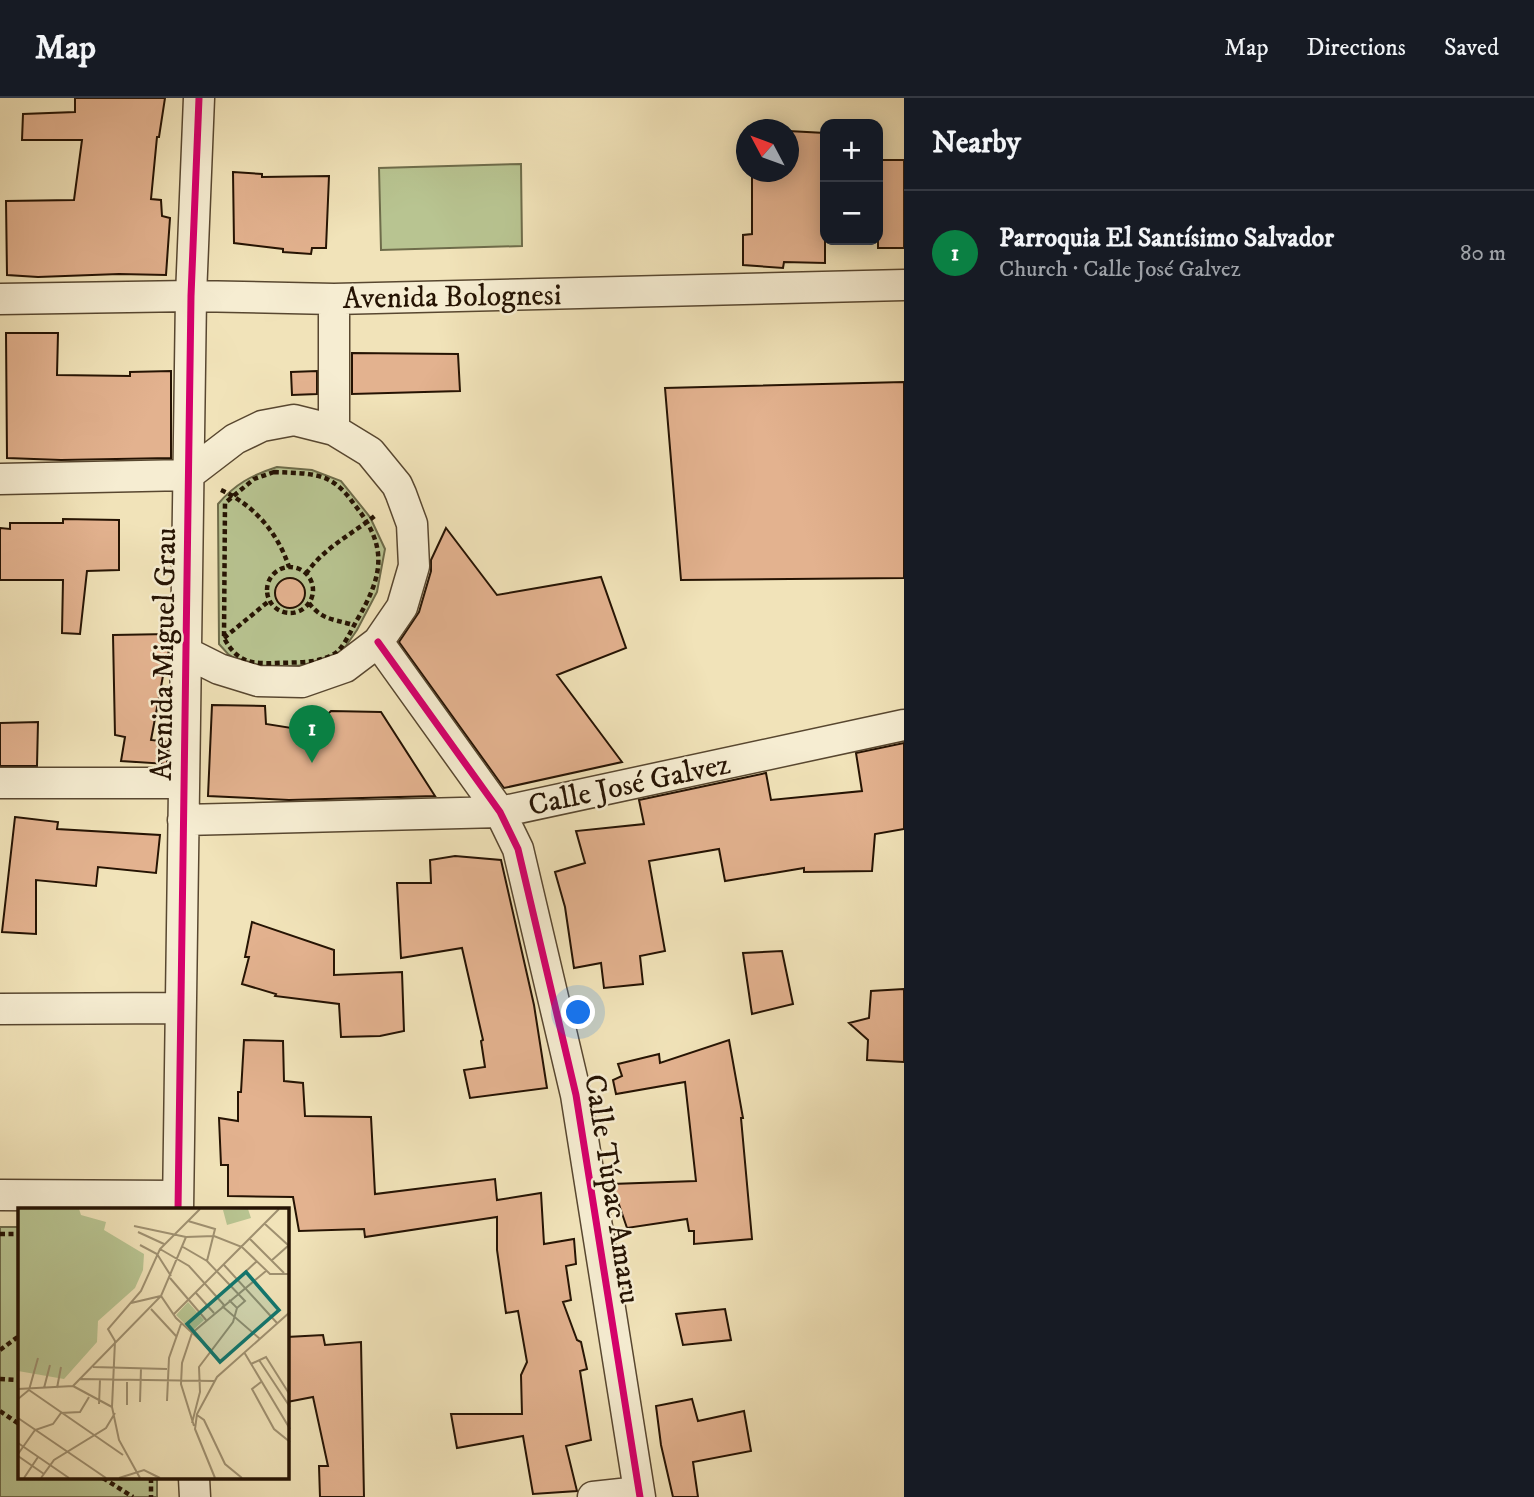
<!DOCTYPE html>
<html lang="en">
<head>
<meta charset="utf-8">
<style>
  body { margin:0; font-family:"IM FELL DW Pica",serif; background:#20242c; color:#f1f3f6 }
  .controls { position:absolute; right:21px; top:21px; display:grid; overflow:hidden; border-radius:14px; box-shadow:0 4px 18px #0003 }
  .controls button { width:63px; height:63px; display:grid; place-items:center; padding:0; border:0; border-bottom:2px solid #363941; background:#171b24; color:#f1f3f6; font:35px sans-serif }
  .compass { position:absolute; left:736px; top:21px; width:63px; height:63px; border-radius:50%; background:#171b24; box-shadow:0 4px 18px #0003; rotate:311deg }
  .you { position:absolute; left:579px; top:915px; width:24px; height:24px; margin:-18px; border:5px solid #fff; border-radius:50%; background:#1a73e8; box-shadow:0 0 0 10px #1a73e833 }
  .badge { display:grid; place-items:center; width:46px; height:46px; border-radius:50%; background:#0b8043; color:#fff; font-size:23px; font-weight:700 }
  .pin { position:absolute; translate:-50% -58px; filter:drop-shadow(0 2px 4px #0008) }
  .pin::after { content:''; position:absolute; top:37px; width:24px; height:21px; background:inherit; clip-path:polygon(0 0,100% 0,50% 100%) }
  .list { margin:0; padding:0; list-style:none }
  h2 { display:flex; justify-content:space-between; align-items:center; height:91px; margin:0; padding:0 28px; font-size:30px }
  h2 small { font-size:23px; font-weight:400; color:#9ea1a6 }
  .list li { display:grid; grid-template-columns:46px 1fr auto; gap:21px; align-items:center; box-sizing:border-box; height:126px; padding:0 28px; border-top:2px solid #363941 }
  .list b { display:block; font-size:26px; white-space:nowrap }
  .list p { margin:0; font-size:23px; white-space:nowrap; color:#9ea1a6 }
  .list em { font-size:23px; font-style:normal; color:#9ea1a6 }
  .map { position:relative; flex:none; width:904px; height:1399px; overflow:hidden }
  header { display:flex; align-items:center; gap:42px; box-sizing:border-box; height:98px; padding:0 35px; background:#171b24; border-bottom:2px solid #363941 }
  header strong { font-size:33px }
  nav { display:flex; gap:38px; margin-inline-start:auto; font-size:24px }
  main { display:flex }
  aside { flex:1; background:#171b24 }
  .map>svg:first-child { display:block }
  .green { fill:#b8c491; stroke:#6e6c4a; stroke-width:2 }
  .building { fill:#e3b28f; stroke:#251303; stroke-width:2 }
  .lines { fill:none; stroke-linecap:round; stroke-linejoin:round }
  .minor-casing { stroke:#584730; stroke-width:33 }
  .path { stroke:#251303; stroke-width:4.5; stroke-dasharray:5 3.5; stroke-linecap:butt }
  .minor { stroke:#f6edd2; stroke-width:30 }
  .cycleway-casing { stroke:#f6edd2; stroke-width:11 }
  .cycleway { stroke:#d6006c; stroke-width:7 }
  .labels { text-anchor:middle; stroke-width:5; stroke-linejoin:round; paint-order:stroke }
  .street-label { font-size:30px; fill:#251303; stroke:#f6edd2 }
  .inset-road { fill:none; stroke:#9f9070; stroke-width:2 }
  .view { fill:#0f766e; fill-opacity:0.15; stroke:#0f766e; stroke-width:3.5 }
  .inset-edge { fill:none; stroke:#251303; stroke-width:3.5 }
</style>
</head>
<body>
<header>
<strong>Map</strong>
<nav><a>Map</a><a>Directions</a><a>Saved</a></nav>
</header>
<main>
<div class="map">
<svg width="904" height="1399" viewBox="0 0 904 1399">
  <rect width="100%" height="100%" fill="#f1e3b9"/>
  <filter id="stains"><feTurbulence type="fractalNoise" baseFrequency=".00286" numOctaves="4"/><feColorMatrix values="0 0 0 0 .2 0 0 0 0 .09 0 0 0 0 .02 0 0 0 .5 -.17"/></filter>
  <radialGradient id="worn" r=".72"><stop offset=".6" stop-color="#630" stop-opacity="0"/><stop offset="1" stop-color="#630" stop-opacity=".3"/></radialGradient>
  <path class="green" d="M521,66l1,82 -141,4 -2,-82z
    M277,369l35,3 29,11 29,36 15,32 -8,43 -20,38 -16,23 -18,10 -56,6 -20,-2 -19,-13 -9,-10 -1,-140c17,-20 34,-29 59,-37z
    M0,1129h19v251h138v19h-157z"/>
  <path class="building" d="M75,0h90l-6,39h-2l-6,62 10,1 1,16 8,2 -4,57 -47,-1 -81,3 -31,-2 -1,-74 68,-1 8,-60h-60l1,-26 52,-2z
    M788,33l37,2v130l-41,-1 -1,6 -40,-3v-30l9,-1v-62h36z
    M878,62h26v88h-26z
    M233,74l29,2v3l67,-1 -3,72h-14l-1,6 -28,-2v-3l-49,-6z
    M6,235h52l-1,42 73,1v-4l41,-1v87l-110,2 -54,-2z
    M352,255l106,1 2,37 -108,3z
    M317,273v23l-25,1 -1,-23z
    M904,284v196l-223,2 -16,-192z
    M63,421l56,1v50l-32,1 -7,63 -18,-1 1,-53h-63v-52l10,1v-6h53z
    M446,430l51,67 104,-18 25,71 -69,27 65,87 -118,26 -105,-146 20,-30 12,-41v-11z
    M275 495a15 15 0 1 1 30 0a15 15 0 1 1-30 0Z
    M169,536l-1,31h-3l-14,75 16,2v22l-46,-3 4,-24 -10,-2 -2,-100z
    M212,607l53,1 1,18 44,7 21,-20 50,1 54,84 -146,4 -81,-4z
    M38,624l-1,44h-37v-43z
    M904,645v86l-29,5 -3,37 -68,1v-4l-79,13 -6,-32 -70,12 16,90 -25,5 3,28 -39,4 -3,-25 -27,5 -9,-61 -10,-35 30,-9 -9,-32 68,-7 -5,-24 127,-27 5,27 91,-9 -6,-38z
    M15,719l43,5 -1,7 103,6 -4,38 -58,-6 -2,19 -60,-6v54l-34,-2z
    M455,758l46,4 33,145 13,83 -77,10 -6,-28 21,-3 -4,-26 2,-1 -21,-92 -61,10 -4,-75h34l-1,-23z
    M252,824l82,28v25l68,-3 2,59 -24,5 -39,1 -2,-33 -64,-8 1,-2 -34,-10 7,-27h-4z
    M782,853l11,53 -41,10 -9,-61z
    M904,891v73l-37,-2 1,-20 -19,-17 20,-5 2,-27z
    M244,942l39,1 1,40 19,2 2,33 66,1 4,77 120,-15 2,21 44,-7 3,51 30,-5 2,25 -10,2 5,34 -8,2 14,38 4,2 6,27 -7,2 11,69 -25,6 11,45 -44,3 -10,-58 -66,12 -6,-34h71l-1,-39 6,-13 -9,-51 -12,2 -9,-63v-33l-132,20 -1,-8 -65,2 -6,-34 -65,-1v-31h-7l-2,-47 19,3v-29h3z
    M729,942l14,78h-2l11,121 -58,5v-13h-5l-2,-12 -60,9 -15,-44 84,-3 -11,-99 -69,12 -3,-14 9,-4 -4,-12 41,-10 1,9z
    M725,1211l6,31 -48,5 -7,-31z
    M323,1237l2,10 36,-3 3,155h-44l-1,-31h9l-15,-69 -26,5v-65z
    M692,1301l6,22 46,-10 7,40 -58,11 5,35h-25l-12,-52 -5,-39z"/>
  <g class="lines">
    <g class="minor-casing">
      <path id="minor" d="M0,201l191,-3 143,3 570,-14
        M334,201v131
        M0,381l188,-4 47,-36 27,-13 32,-6 40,10 36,22 27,33 4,9 11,30 2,42 -12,41 -24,35 -33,25 -43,15 -44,-1 -39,-12 -34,-17
        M378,544l122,170 18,37 58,246 64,402
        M0,685h183
        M183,722l317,-8 404,-87
        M0,911l180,-1
        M0,1097l177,1
        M178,1112l13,-914 8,-198
        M194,1380l1,19
        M593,1399l46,-5"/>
    </g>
    <path class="path" d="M274,374c17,1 37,0 53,7 11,5 20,15 27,25 34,42 30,70 3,116 -6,10 -13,28 -23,34 -17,10 -39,8 -58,9 -26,1 -39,-1 -52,-25l1,-135 29,-24z
      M221,392c33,15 57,43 68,77
      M267 492a23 23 0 1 1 46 0a23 23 0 1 1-46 0Z
      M306,476c18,-27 47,-40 71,-60
      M309,505c12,16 23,16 41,21
      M224,540l45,-37
      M0,1136h19
      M0,1252l19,-14
      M0,1281l19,1
      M0,1313l19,13
      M103,1380l30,19
      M151,1380v19"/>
    <use href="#minor" class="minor"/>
    <g class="cycleway-casing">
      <path id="cycleway" d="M378,544l122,170 18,37 58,246 64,402
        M178,1112l13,-914 8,-198"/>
    </g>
    <use href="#cycleway" class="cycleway"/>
  </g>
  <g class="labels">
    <g class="street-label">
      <text transform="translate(452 198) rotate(-1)" y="10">Avenida Bolognesi</text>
      <text transform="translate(163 556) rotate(-89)" y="10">Avenida Miguel Grau</text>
      <text transform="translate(629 686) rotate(-12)" y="10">Calle José Galvez</text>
      <text transform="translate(613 1091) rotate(81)" y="10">Calle Túpac Amaru</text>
    </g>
  </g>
  <g transform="translate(18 1110)">
    <rect width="271" height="271" fill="#f1e3b9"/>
    <path d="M0,1h61l2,6 25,7 -2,8 40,24 -1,16 -8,18 -37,33 -1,21 -33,37 -46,-8zM230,1l3,9 -24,7 -4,-15zM170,94l16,18 -12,11 -16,-16z" fill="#b8c491"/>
    <path class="inset-road" d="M170,13l27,8 -8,32M247,16l23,21M116,18l52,11 28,-1 28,11 28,27h20M120,24l26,12M232,31l34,34M122,37l17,9 14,22M165,39l24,14 38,40 -8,7 -8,-8M142,41l29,17 35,39M253,53l18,-16M206,57l53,58M152,70l36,42M212,78l27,-25M178,85l18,20M113,95l30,-7 15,22 35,32M204,98l38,33M133,101l25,27M155,107l106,-106M226,144l46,77M241,152l31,47M233,156l15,-7 24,38M75,159l74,2M61,171l135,2M243,174l-9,7 22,40 16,13M55,178l88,-90 25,-59M55,178l39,21M26,180l6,-23M39,180l4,-21M0,181l55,-3M11,182l94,65M0,191l11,-9 9,-32M149,193l2,-43 12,-34M122,194l1,-34M81,196l1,-24M109,197v-23M179,207l7,5 21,44 17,14M0,210l88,60M174,215l8,-31 -1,-25 34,-45 4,-14M176,218l-13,-42 1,-21 10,-30 74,-62M0,235l51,35M0,246l17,-24 18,-6 8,-11 19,-1 9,-15M0,248l26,18M6,270l14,-21M23,270l13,-18 52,-32 9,-15M101,270l25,-8 16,8M122,270l-21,-38 -7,-33 3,-66 -7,-12 33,-38 19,-42 40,-40M197,270l-20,-49 2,-15 20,-37 73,-65"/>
    <path class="view" d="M228,64l33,38 -59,52 -33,-38z"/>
    <rect width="271" height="271" class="inset-edge"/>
  </g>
  <rect width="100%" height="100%" filter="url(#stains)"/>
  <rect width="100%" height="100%" fill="url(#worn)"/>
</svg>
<div class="controls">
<button>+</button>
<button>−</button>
</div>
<svg class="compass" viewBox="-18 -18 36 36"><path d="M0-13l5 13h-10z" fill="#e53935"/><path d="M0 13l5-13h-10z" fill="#9ea1a6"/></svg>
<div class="you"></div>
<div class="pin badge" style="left:312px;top:665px">1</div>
</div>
<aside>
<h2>Nearby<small></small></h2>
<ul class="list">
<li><span class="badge">1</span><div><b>Parroquia El Santísimo Salvador</b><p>Church · Calle José Galvez</p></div><em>80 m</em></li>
</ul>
</aside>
</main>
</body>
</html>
